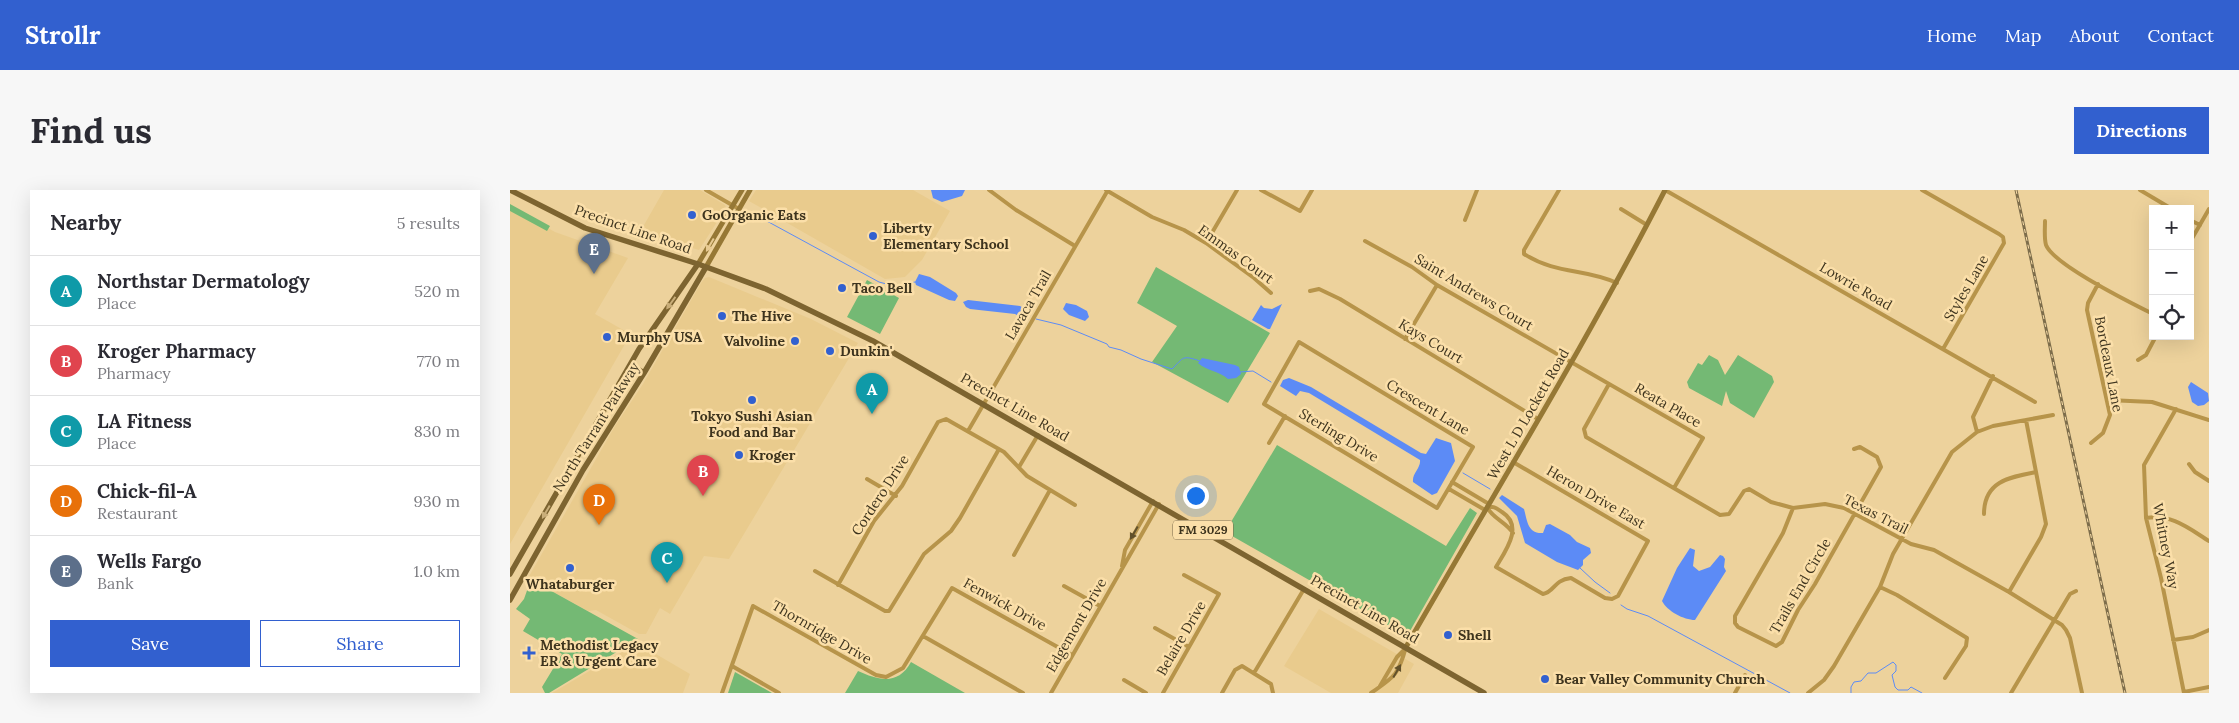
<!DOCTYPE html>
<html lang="en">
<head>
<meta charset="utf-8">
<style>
  body { margin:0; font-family:Lora,serif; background:#f7f7f7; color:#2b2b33 }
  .controls { position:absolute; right:15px; top:15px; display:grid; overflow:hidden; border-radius:0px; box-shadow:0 5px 20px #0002 }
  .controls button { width:45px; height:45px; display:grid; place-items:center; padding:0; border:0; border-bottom:1px solid #e1e1e2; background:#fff; color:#2b2b33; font:25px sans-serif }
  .you { position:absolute; left:685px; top:305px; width:18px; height:18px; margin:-12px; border:4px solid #fff; border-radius:50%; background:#1a73e8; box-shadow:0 0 0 8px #1a73e833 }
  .badge { display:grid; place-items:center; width:32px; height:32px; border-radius:50%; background:#3260cf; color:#fff; font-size:16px; font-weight:700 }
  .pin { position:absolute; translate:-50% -41px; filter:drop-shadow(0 1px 2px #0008) }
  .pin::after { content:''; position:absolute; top:26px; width:18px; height:15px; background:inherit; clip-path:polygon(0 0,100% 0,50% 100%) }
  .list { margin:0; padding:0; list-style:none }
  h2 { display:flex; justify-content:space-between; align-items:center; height:65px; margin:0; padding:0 20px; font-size:21px }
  h2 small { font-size:16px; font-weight:400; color:#7c7c81 }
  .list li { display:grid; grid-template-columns:32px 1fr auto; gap:15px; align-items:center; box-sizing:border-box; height:70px; padding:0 20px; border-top:1px solid #e1e1e2 }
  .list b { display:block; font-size:19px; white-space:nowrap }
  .list p { margin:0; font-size:16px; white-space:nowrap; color:#7c7c81 }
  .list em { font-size:16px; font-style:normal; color:#7c7c81 }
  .actions { display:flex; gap:10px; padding:15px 20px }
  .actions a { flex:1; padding:11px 0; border:1px solid #3260cf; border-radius:0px; text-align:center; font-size:18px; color:#3260cf }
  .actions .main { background:#3260cf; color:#fff }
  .icon { flex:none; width:28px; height:28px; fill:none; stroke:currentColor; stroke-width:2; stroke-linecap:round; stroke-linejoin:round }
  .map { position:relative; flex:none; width:1699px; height:503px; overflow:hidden; border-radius:0px }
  header { display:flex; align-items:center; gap:30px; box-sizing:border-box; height:70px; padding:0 25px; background:#3260cf; color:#fff }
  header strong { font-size:24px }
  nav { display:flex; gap:28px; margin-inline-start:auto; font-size:18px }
  .intro { display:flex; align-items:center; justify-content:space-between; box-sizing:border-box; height:120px; padding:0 30px }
  h1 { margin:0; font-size:35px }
  .button { padding:12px 22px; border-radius:0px; background:#3260cf; color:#fff; font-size:18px; font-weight:700 }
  main { display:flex; gap:30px; padding:0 30px }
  aside { flex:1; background:#fff; border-radius:0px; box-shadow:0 5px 20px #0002 }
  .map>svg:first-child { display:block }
  .built { fill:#e9cb8d }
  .green { fill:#74b974 }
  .water { fill:#5c8bf6 }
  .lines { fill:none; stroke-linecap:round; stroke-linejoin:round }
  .stream { stroke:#5c8bf6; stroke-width:1 }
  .minor { stroke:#b7944a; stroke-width:4 }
  .secondary { stroke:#967835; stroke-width:5 }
  .primary { stroke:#7d6430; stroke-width:5.5 }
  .rail-casing { stroke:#7d6d4b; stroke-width:3 }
  .rail { stroke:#fbdfa9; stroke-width:1; stroke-dasharray:4; stroke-linecap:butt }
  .oneway { fill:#e7ca92 }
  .oneway2 { fill:#c9ae79 }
  .oneway3 { fill:#62512b }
  .poi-dot { fill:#3260cf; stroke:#fbdfa9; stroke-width:2 }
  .labels { text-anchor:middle; stroke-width:5; stroke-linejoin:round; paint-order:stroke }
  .shield { fill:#fbdfa9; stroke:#776748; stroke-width:1 }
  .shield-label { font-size:12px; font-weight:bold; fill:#3e341e }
  .poi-label { font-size:14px; font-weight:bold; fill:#3e341e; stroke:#fbdfa9; text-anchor:start }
  .street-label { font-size:14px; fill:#3e341e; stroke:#fbdfa9 }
</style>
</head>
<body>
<header>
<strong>Strollr</strong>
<nav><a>Home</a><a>Map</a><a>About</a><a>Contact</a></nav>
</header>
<div class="intro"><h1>Find us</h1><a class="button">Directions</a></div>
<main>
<aside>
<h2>Nearby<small>5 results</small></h2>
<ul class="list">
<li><span class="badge" style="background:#0f9aa8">A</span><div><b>Northstar Dermatology</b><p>Place</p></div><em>520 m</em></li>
<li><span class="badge" style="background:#e0444e">B</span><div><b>Kroger Pharmacy</b><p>Pharmacy</p></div><em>770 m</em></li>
<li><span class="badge" style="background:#0f9aa8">C</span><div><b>LA Fitness</b><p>Place</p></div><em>830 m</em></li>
<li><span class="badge" style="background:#e8710a">D</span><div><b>Chick-fil-A</b><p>Restaurant</p></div><em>930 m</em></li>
<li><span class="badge" style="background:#5c6f8a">E</span><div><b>Wells Fargo</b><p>Bank</p></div><em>1.0 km</em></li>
</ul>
<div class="actions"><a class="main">Save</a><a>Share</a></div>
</aside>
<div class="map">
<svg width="1699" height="503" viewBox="0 0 1699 503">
  <rect width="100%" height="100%" fill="#edd29c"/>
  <path class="built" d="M154,0h36l25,15 1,3 -27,42 -59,-18z
    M246,0h157l37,21 -28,49 -17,17 -20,2 -136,-78z
    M0,17l45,25 73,26 -33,56 30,17 -1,2 5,4 -119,207z
    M199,87l102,42 47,24 -129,216 -25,-3 -34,58 -10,-6 -14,26h-7l-43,-24 -8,1 -60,-33 87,-152 28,-42 58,-101 4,-5z
    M809,419l95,55 -16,29h-67l-47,-27z
    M127,453l53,31 -7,19h-131z"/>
  <path class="green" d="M0,14l40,22 -3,5 -37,-20z
    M646,77l114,66 -42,70 -76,-41 25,-36 -40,-23z
    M357,90l32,18 -19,36 -33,-17z
    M1199,165l9,5 7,15 13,-20 34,21 2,6 -20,36 -24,-15 -4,-12 -4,15 -33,-18 -2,-6 11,-19 4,2z
    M767,255l169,101 24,-38 7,5 -67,118 -4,3 -4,-1 -177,-101z
    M20,392l7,1 101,56 -89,54h-4l-3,-6 20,-33 -39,-23 7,-12 -14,-10 8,-10z
    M401,472l54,31h-120l13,-22c20,9 40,15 53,-9z
    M225,482l37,21h-44z"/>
  <path class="water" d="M421,0h34l-3,6 -20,6 -9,-4z
    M409,84l11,3 26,16 2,3 -3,5 -6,-1 -33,-15 -1,-3z
    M458,110l52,6 7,4 1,4 -6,4 -7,-4 -45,-5 -4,-2 -3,-5z
    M556,113l10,2 11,6 2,6 -4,4 -16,-6 -6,-6z
    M772,114l-12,25h-2l-16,-9 9,-15 3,3 8,1z
    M692,168l33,7 4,2 2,7 -5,4 -8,1c-9,-8 -21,-8 -30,-16z
    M779,188l22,9 110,66 5,1 10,-16 15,5 4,18 -18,32 -5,2 -19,-13c-1,-9 8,-14 7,-22l-111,-67 -9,-2 -4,5 -16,-10 3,-6z
    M1681,192l17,11 1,8 -5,4 -6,1 -6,-4 -4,-15z
    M992,305l22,14c3,10 3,25 19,24l3,-8 4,-1 20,11 7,7 13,6 1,5 -8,7v5l-5,5 -21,-8 -32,-19 -8,-27 -18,-18z
    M1180,358l5,2 -2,16 6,5 11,-4 10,-12 3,1 2,3 -1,8 2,4 -31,49c-11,0 -28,-9 -33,-19l15,-33z"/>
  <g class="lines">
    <path class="stream" d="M242,23l127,69 15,4 21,-4
      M526,129l25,6 46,19 2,3 12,3 20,9 31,10c12,-12 10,-14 28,-8
      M730,182l13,-1 18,11
      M953,283l27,16
      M1070,378l15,14 15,11
      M1111,415l6,4 21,7 142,77
      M1341,503v-6l3,-5 7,-1 7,-8h8l17,-11 3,3v6l-4,4 3,12 3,3h10l3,-3 11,6"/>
    <path class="minor" d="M196,0l33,19
      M479,0l27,20 59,36
      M596,0l46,27 32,13 22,13 48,35 17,15
      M751,0l39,21 12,-21
      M1049,0l-35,60v4c33,21 61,14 93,29
      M1155,0l370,212
      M1412,0l77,44 4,3 1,6 -61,106
      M1630,0l32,19
      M1111,19l26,16
      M955,30l12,-30
      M1680,30l10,5
      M1535,31c0,8 -1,17 1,24 8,20 85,58 107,69
      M855,51l47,26 25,18 266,153 -29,50
      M1680,52l19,-33
      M696,53l31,-53
      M800,101l9,-2 21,10 198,120
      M895,149l32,-54
      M789,152l174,105 -36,61 -173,-104z
      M1628,170l8,-5 10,-19
      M1099,194l-25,45 2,8 134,78 9,-1 15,-23 5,-2 22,13 22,6 32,-4 19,4 67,36 23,6 75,42 53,33 4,5 4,8 12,55
      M1598,210l44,2 57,18
      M1666,219l-32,56 2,53 15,60 23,115
      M458,241l140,-241
      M1467,242l-4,-15 20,-41
      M759,253l16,-27
      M1581,253l12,-10 7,-18 -23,-105 1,-7 10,-19
      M1679,274l6,8 14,9
      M509,277l19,-32
      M357,289l29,17
      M942,292l37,22
      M939,299l36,21
      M1283,318l-10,25 -48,83v7l3,4 38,19 6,-4 16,-32 17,-26 66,-117 -4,-10 -17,-10 -6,2
      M1474,324c0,-33 26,-37 52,-42
      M1636,328c26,-4 42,10 63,23
      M1003,343c-7,-11 -21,-15 -26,-26 7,-1 9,1 15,5 22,14 4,38 -6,55l47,27c12,-2 10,-14 28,-16l34,20 7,1 6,-3 30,-55 -135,-79
      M504,365l36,-65
      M612,376l3,-16 28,-49
      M305,381l70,40h4l35,-57 27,-23 9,-13 39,-69
      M328,395l36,-64 28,-35 36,-64 8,-3 58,33 23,24 48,29
      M554,396l36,20
      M1370,397l17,8 70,43 -1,8 -21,32
      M1499,402l32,-55 5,-13 -20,-104
      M645,438l34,19
      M413,446l100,57
      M1663,450l20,-3 16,-7
      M222,476l47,27
      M744,483l50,-84
      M614,490l22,13
      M870,496l17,-29 8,-8
      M1674,502l25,-5
      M212,503l31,-87 123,69 10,2 17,-9 49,-80 120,67
      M541,503l108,-189
      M653,503l56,-99 -35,-19
      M712,503l13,-23 7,-4 29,18 2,9
      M861,503c23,-16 27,-17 35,-46
      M1225,503l10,-18
      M1298,503l16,-13 10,-14 46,-79 13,-33 59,-102 25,-20 16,-6 60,-11
      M1501,503l59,-99 6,-3"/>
    <path class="secondary" d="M188,74l44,-74
      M196,77l44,-77
      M896,457c87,-152 179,-301 259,-457"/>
    <path class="primary" d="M0,0l75,38 113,36 68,25 107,52 611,352
      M120,175l14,8
      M0,384l129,-225 59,-85
      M0,410l73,-130 61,-97 62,-106"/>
    <g class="rail-casing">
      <path id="rail" d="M1506,0l109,503"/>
    </g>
    <use href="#rail" class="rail"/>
  </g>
  <defs><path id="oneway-solid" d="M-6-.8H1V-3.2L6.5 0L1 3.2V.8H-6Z" transform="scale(1.25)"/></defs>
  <use class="oneway" href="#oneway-solid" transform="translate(200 55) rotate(120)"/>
  <g class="oneway2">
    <use href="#oneway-solid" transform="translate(161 113) rotate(126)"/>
    <use href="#oneway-solid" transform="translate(36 322) rotate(120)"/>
  </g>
  <g class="oneway3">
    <use href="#oneway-solid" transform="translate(624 343) rotate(120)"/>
    <use href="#oneway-solid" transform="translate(887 481) rotate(-60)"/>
  </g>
  <g class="poi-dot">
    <circle cx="182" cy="25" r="5"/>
    <circle cx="363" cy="46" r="5"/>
    <circle cx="332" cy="98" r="5"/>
    <circle cx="212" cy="126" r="5"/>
    <circle cx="97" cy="147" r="5"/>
    <circle cx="285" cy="151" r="5"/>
    <circle cx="320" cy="161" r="5"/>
    <circle cx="242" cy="210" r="5"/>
    <circle cx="229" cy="265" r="5"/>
    <circle cx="60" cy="378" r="5"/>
    <circle cx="938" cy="445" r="5"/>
    <path d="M16.5 455.5h5v5h5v5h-5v5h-5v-5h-5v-5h5z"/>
    <circle cx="1035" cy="489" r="5"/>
  </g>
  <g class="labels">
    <rect class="shield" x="663" y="330.5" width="60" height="19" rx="4"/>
    <g class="shield-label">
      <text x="693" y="344">FM 3029</text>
    </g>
    <g class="poi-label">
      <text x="192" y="30">GoOrganic Eats</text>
      <text x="373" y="43">Liberty<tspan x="373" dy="16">Elementary School</tspan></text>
      <text x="342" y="103">Taco Bell</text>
      <text x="222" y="131">The Hive</text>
      <text x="107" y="152">Murphy USA</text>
      <text x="275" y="156" text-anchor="end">Valvoline</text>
      <text x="330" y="166">Dunkin'</text>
      <text x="242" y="231" text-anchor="middle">Tokyo Sushi Asian<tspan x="242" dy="16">Food and Bar</tspan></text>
      <text x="239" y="270">Kroger</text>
      <text x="60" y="399" text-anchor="middle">Whataburger</text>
      <text x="948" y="450">Shell</text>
      <text x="30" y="460">Methodist Legacy<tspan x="30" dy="16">ER &amp; Urgent Care</tspan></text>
      <text x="1045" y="494">Bear Valley Community Church</text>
    </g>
    <g class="street-label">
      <text transform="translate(123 39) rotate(19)" y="5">Precinct Line Road</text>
      <text transform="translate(726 64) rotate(36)" y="5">Emmas Court</text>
      <text transform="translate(1346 96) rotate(30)" y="5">Lowrie Road</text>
      <text transform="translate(1456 98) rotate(-60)" y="5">Styles Lane</text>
      <text transform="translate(964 102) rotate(31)" y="5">Saint Andrews Court</text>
      <text transform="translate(518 115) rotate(-60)" y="5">Lavaca Trail</text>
      <text transform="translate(921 151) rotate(31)" y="5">Kays Court</text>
      <text transform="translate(1599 174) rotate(79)" y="5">Bordeaux Lane</text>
      <text transform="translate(1158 215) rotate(30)" y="5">Reata Place</text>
      <text transform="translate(505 217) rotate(30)" y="5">Precinct Line Road</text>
      <text transform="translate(918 217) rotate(31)" y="5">Crescent Lane</text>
      <text transform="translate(1018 224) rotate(-60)" y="5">West L D Lockett Road</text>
      <text transform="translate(86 237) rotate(-58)" y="5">North Tarrant Parkway</text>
      <text transform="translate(829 245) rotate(31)" y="5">Sterling Drive</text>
      <text transform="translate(370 305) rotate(-57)" y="5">Cordero Drive</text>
      <text transform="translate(1086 307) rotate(30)" y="5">Heron Drive East</text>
      <text transform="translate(1366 324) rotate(27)" y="5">Texas Trail</text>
      <text transform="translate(1656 356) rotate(79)" y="5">Whitney Way</text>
      <text transform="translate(1290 396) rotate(-60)" y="5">Trails End Circle</text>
      <text transform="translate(495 414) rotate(29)" y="5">Fenwick Drive</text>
      <text transform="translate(855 419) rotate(30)" y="5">Precinct Line Road</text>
      <text transform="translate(566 435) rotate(-60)" y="5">Edgemont Drive</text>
      <text transform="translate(312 442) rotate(30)" y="5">Thornridge Drive</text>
      <text transform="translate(671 448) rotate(-60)" y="5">Belaire Drive</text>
    </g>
  </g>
</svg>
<div class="controls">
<button>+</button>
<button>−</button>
<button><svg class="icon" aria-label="locate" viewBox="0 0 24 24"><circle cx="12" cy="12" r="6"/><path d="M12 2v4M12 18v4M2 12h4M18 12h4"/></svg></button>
</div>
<div class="you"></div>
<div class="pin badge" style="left:362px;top:224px;background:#0f9aa8">A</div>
<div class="pin badge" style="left:193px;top:306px;background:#e0444e">B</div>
<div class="pin badge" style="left:157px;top:393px;background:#0f9aa8">C</div>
<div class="pin badge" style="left:89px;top:335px;background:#e8710a">D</div>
<div class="pin badge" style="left:84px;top:84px;background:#5c6f8a">E</div>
</div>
</main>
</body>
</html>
